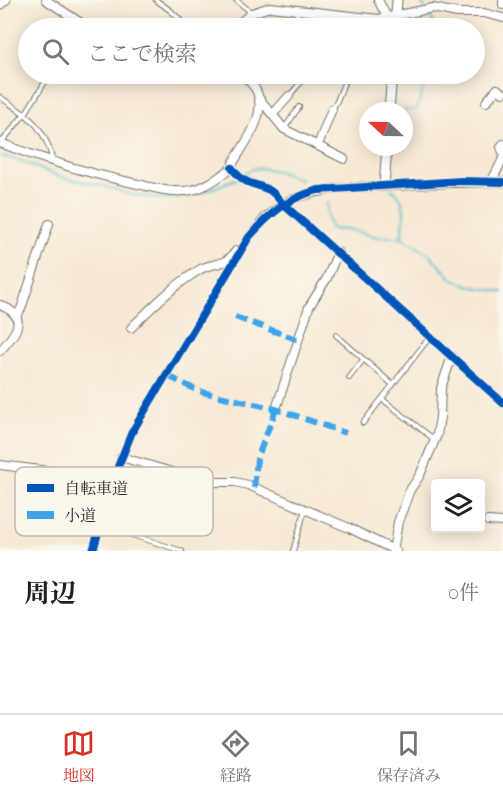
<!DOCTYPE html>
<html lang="ja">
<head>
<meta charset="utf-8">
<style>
  body { margin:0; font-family:"IM FELL French Canon","Noto Serif JP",serif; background:#f2f2f2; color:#202124 }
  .controls { position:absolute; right:18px; bottom:18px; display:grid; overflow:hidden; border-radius:6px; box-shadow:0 3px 15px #0003 }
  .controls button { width:54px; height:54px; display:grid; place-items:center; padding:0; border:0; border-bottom:2px solid #e0e0e0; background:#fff; color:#202124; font:30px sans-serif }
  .compass { position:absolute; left:359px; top:102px; width:54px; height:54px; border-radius:50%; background:#fff; box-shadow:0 3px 15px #0003; rotate:292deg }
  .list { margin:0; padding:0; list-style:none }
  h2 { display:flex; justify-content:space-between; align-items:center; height:78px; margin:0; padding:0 24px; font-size:26px }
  h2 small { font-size:20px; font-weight:400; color:#757577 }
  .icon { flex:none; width:33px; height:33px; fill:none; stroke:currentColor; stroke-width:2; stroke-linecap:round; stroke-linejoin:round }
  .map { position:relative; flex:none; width:503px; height:551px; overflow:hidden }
  .search { position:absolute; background:#fff; box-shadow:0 3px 15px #0003; left:18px; right:18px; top:18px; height:66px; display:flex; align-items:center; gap:15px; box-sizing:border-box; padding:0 21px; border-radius:33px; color:#757577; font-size:22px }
  .sheet { height:162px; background:#fff }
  nav { display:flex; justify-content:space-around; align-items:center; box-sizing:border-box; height:84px; border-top:2px solid #e0e0e0; background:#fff; font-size:16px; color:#757577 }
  nav a { display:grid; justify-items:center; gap:3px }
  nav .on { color:#d93025 }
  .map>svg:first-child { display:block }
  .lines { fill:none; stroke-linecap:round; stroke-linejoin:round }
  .stream { stroke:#53bfcc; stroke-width:2 }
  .service-casing { stroke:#726e66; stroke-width:6 }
  .minor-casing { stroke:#726e66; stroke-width:10 }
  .tertiary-casing { stroke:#726e66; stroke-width:11 }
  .service { stroke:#fff; stroke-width:4 }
  .minor { stroke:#fff; stroke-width:8 }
  .tertiary { stroke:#fff; stroke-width:9 }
  .quiet { stroke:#3ea3eb; stroke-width:6; stroke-dasharray:12 6; stroke-linecap:butt }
  .cycleway-casing { stroke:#fbf7ec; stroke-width:11 }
  .cycleway { stroke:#0057b8; stroke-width:8 }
  .key { fill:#fbf7ec; stroke:#bdbab2; stroke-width:1.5 }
  .key-label { font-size:16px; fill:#2b2b2b }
</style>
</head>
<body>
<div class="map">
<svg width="503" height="551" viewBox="0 0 503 551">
  <rect width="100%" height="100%" fill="#fbf7ec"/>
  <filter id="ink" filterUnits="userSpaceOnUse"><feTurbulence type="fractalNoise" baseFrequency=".0167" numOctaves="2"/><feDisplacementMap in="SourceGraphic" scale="12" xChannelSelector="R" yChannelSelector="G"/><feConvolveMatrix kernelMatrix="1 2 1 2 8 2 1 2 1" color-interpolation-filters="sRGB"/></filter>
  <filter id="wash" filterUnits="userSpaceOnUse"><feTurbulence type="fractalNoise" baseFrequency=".008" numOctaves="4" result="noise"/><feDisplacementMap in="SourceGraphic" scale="24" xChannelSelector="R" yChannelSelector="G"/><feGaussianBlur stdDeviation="1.35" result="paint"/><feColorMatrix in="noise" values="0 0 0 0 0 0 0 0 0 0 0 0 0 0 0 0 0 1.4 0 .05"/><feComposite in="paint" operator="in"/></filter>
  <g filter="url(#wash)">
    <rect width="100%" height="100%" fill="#f7e9d4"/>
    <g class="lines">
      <path class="stream" d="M420,0l5,8
        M428,13l8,15
        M404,111l13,-2 11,-35
        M0,156l19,4 41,17 44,9 24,8 35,5 38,-6 37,-15 14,-9 9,-1 16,3 24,9
        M390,160l3,-13
        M391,189c17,9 14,32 10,48
        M327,203v11l3,13 6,3 11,-1 31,8h23l28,17 23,25 21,8 30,5"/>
    </g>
  </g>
  <g filter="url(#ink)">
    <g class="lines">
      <g class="service-casing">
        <path id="service" d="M156,0l15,11 18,17
          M236,0l16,13
          M294,28l4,-19
          M315,28l7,-15
          M289,96l13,-15
          M0,97c20,14 37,22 47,46 2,6 5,11 5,18
          M332,109l5,-8 7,-18
          M284,129l15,-22
          M1,143l26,-32 23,-37
          M336,335l57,50
          M349,378l14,-18
          M382,399l53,41
          M363,423l66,-85
          M101,525l81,26
          M293,551l12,-41"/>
      </g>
      <g class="minor-casing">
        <path id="minor" d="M46,0l43,28
          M378,0l9,17
          M503,0v5
          M0,5l6,-5
          M233,28l19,-15 18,-6 109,12 54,-11 24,5h27l19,5
          M259,98l25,31 60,30
          M486,102l11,-13 6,4
          M273,114l16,-18
          M0,143c44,17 87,30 133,40 20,4 38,11 59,7 15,-3 28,-14 40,-22l1,-5c12,-20 34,-47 24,-71 -3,-8 -11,-13 -16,-18
          M503,144l-2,3 2,5
          M318,145l14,-36
          M232,168c13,18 21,14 37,22 6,3 10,10 14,14l220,199
          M491,182l12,-23
          M0,305c30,12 16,28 0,46
          M17,315l4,-6 28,-85
          M131,328c21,-21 42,-42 68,-58 15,-9 25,-2 37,-19
          M276,409l33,-102 18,-29 11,-26
          M121,457l85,25h29l13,3 101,43 47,23
          M0,465l113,14
          M488,521l15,1
          M93,551l20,-72 19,-47 117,-195 16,-19 18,-14
          M393,551l5,-29 12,-32 10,-15 17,-40 3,-18 1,-29 11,-32"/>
      </g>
      <g class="tertiary-casing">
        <path id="tertiary" d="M395,28l2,-28
          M389,111l3,-37
          M384,186l3,-39
          M283,204c34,-18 66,-16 104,-18 39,-2 77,-5 116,-4"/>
      </g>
      <use href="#service" class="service"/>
      <use href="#minor" class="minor"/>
      <use href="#tertiary" class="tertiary"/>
      <path class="quiet" d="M235,317l64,23
        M168,376l30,15 78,18 70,24
        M254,488l3,-29 19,-50"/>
      <g class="cycleway-casing">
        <path id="cycleway" d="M232,168c13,18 21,14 37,22 6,3 10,10 14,14l220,199
          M93,551l20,-72 19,-47 117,-195c20,-23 39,-39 69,-47l143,-9 42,1"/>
      </g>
      <use href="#cycleway" class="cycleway"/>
    </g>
  </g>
  <rect x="15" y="467" width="198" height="69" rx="9" class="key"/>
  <rect x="27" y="484" width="27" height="8" fill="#0057b8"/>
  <rect x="27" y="511" width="27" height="8" fill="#3ea3eb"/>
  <g class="key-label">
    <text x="64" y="494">自転車道</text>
    <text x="64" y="521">小道</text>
  </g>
</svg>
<div class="controls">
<button><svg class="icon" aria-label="layers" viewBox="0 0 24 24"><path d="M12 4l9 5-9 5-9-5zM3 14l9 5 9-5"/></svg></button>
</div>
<svg class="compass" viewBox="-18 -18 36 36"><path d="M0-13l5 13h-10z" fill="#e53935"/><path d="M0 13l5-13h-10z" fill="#757577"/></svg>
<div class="search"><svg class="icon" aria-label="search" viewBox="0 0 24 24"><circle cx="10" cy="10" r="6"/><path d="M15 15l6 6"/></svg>ここで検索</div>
</div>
<section class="sheet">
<h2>周辺<small>0件</small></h2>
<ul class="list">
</ul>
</section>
<nav>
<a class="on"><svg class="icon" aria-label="map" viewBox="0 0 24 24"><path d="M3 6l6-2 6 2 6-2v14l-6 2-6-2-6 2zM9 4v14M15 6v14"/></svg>地図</a>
<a><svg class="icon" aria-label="directions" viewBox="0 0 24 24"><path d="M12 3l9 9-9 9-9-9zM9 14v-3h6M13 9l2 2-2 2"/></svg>経路</a>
<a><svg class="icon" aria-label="saved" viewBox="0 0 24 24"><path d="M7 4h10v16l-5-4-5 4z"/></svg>保存済み</a>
</nav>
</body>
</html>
